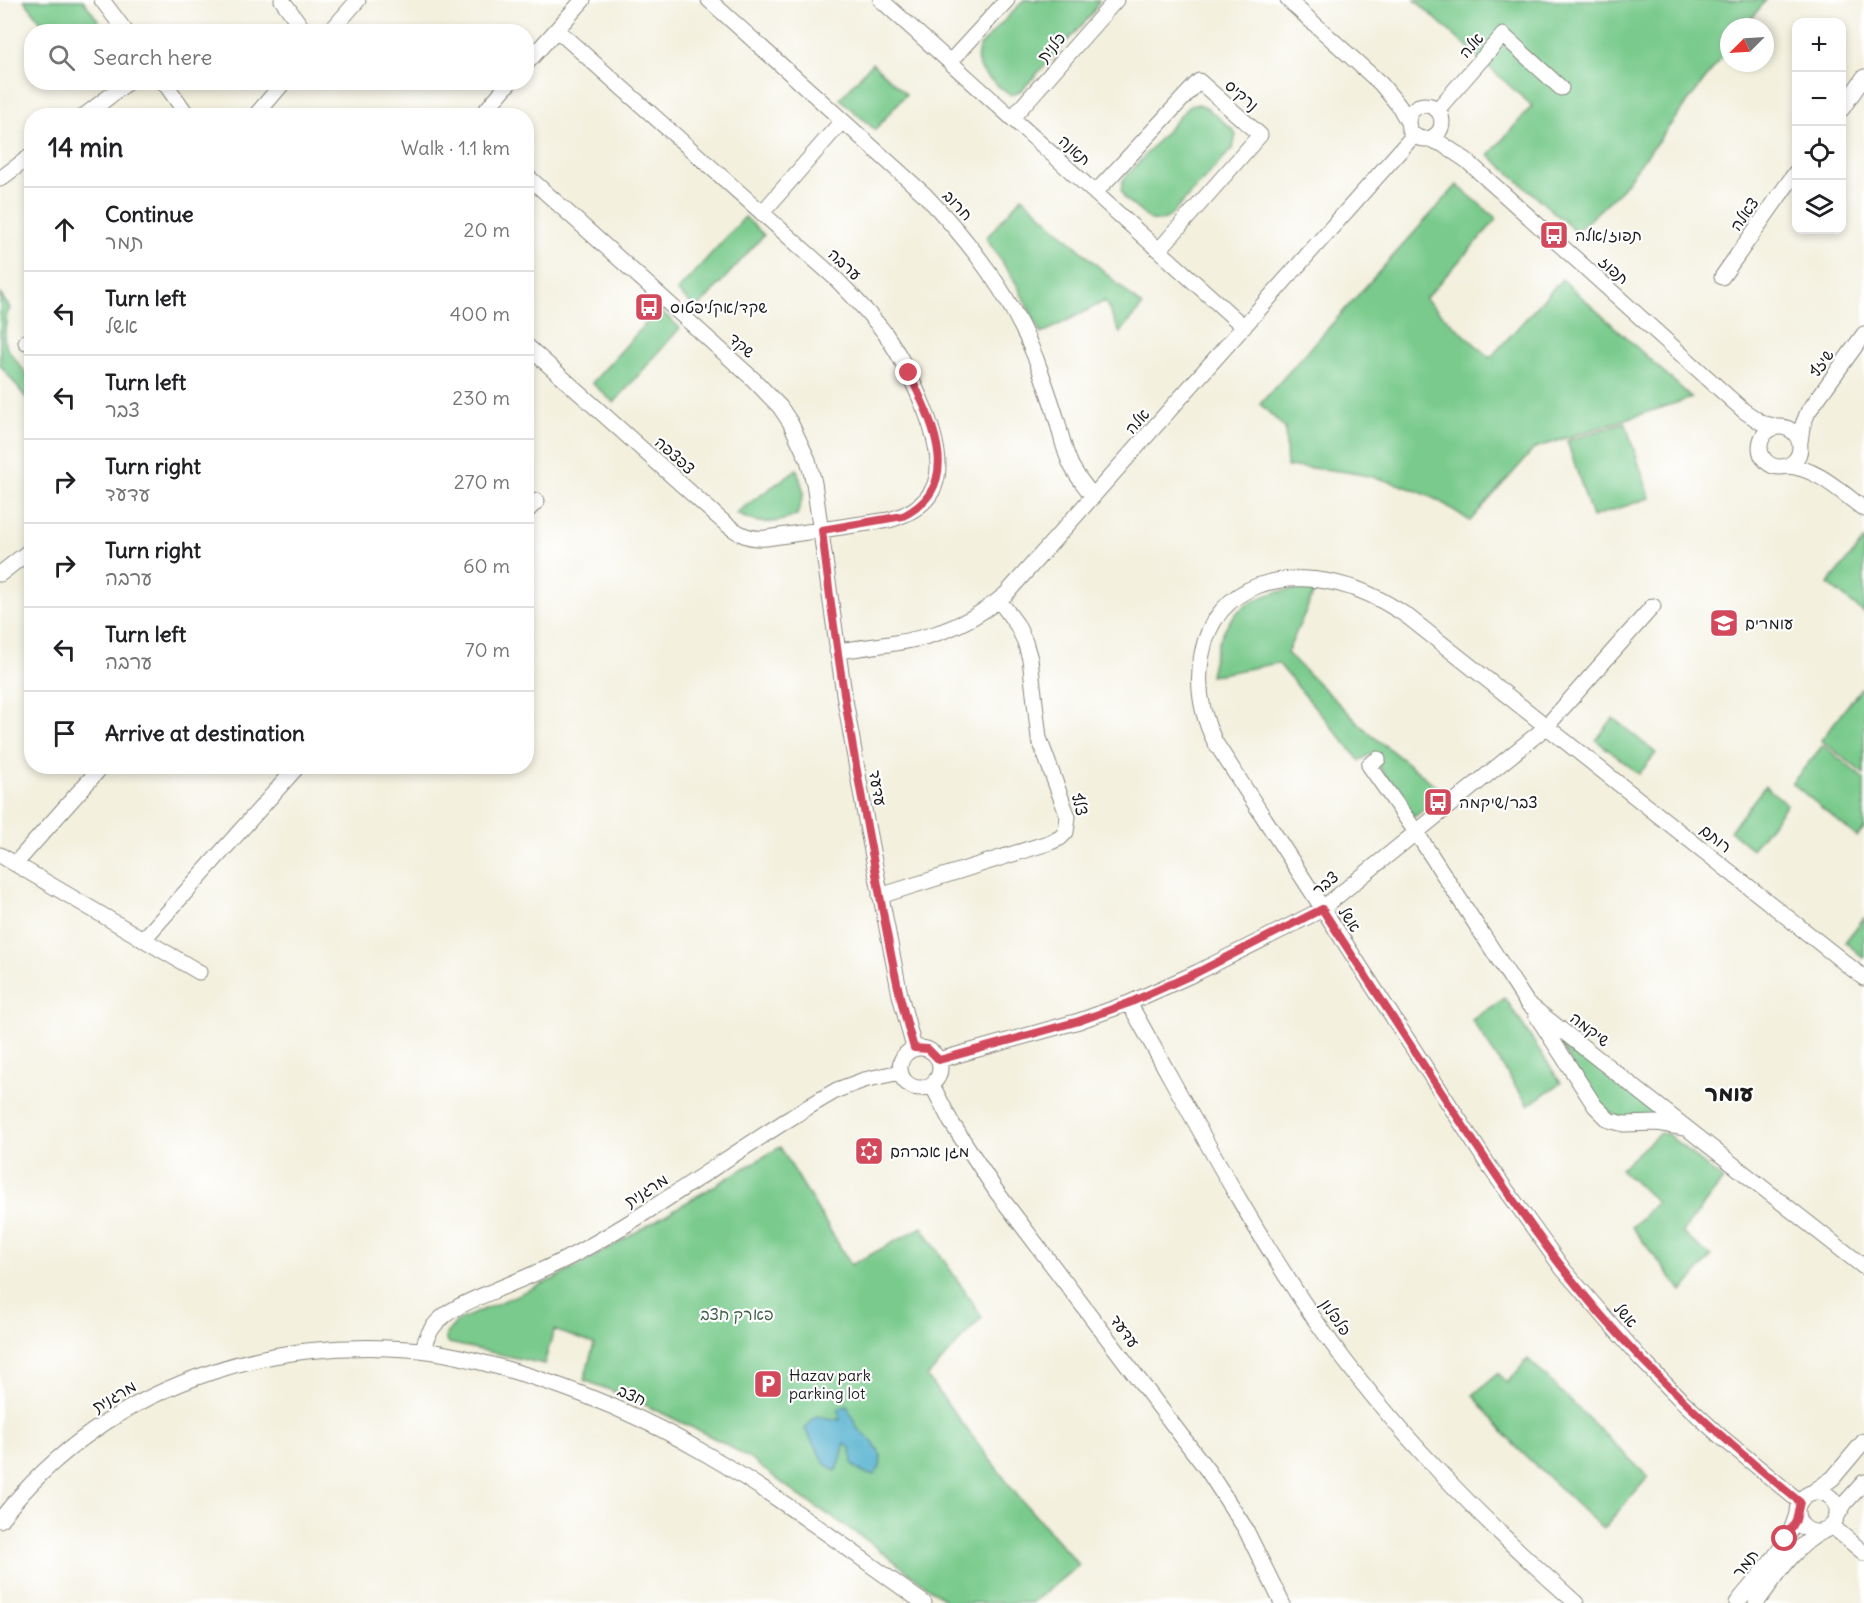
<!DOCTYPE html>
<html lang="en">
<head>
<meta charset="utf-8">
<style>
  body { margin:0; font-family:Delius,"Playpen Sans Hebrew",sans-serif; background:#f2f2f2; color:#202124 }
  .controls { position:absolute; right:18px; top:18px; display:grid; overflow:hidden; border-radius:12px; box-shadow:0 3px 9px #0003 }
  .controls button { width:54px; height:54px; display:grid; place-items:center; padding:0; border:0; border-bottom:2px solid #e0e0e0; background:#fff; color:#202124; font:30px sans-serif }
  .compass { position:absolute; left:1720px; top:18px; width:54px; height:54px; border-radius:50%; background:#fff; box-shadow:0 3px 9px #0003; rotate:246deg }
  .stop { position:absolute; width:18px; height:18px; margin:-14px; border:4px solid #d1495b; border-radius:50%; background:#fff }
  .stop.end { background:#d1495b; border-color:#fff; box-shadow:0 2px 6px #0008 }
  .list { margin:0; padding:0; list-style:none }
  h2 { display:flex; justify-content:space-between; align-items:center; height:78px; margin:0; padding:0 24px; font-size:26px }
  h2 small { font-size:20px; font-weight:400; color:#757577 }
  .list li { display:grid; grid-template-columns:39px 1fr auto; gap:18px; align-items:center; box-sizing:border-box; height:84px; padding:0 24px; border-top:2px solid #e0e0e0 }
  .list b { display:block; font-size:22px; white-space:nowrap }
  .list p { margin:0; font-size:20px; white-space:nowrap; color:#757577 }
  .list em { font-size:20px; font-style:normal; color:#757577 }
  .icon { flex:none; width:33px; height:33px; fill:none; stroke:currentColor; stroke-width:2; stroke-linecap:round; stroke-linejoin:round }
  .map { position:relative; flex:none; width:1864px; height:1603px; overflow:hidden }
  .search { position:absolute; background:#fff; box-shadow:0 3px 9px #0003; left:24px; top:24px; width:510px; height:66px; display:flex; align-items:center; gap:15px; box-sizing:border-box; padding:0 21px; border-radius:24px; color:#757577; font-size:22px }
  .panel { position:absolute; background:#fff; box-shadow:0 3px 9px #0003; left:24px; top:108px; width:510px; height:666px; border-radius:24px }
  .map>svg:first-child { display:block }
  .green { fill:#79ca8c; stroke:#4a7354; stroke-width:1.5 }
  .water { fill:#50afce; stroke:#366675; stroke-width:1.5 }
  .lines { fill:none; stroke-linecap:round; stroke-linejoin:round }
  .minor-casing { stroke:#88867d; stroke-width:17 }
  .minor { stroke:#fff; stroke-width:15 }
  .route { stroke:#d1495b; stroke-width:8 }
  .labels { text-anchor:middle; stroke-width:4.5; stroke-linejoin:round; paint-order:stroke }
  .street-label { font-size:16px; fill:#1c1c1c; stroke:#fff }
  .poi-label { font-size:16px; fill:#1c1c1c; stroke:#fff; text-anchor:start }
  .park-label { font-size:16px; fill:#416249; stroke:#fff }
  .district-label { font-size:22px; font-weight:bold; fill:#1c1c1c; stroke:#fff }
</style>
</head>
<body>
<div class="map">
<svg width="1864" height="1603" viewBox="0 0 1864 1603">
  <rect width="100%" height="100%" fill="#fff"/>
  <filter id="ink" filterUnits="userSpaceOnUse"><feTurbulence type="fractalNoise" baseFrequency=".0167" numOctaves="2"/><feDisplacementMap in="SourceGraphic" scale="12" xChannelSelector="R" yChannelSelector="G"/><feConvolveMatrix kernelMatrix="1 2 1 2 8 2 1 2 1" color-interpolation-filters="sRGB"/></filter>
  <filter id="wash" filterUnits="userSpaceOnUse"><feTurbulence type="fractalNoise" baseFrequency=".008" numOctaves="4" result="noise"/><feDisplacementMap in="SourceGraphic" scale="24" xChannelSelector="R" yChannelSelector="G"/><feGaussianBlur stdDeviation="1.35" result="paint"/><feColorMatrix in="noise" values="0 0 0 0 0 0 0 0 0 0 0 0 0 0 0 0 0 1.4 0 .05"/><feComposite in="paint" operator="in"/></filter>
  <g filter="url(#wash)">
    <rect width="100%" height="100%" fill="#f3f0de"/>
    <path class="green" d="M24,0h59l23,31h-58z
      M1024,0l75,1 -7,13 -70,76 -10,5 -5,-2c-16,-14 -37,-23 -27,-47z
      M1415,0h351l-21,27h-16v21l-110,144 -43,40 -87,-77 43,-49z
      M872,63l34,31 -31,36 -35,-31z
      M1199,104l7,3 27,23 3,5 -3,13 -64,69 -8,4 -11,-1 -26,-22 -3,-8 2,-10 63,-71 5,-4z
      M1457,185l40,34 -72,80 65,59 72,-79 130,119 -157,50 -65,73c-12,-8 -23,-16 -35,-22 -47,-23 -97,-31 -148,-32l-2,-39 -25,-24z
      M1022,197l120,109 -22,27 -15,-32 -64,33 -25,-51 -30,-45z
      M745,217l19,18 -67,74 -20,-18z
      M0,294l10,14 -3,6 -3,25 3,9 24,32v24l-31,-39z
      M659,309l21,19 -66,75 -22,-20z
      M1625,422l25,76 -58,19 -25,-76z
      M797,469l7,24 -7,22c-21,10 -42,10 -61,-2z
      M1864,540v73l-36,-29z
      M1297,589l18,1 -28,63 82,80 76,60 -31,24 -44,-63 -10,7 -82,-98 -68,13c9,-55 30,-81 87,-87z
      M1861,688l3,3v83l-43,-34z
      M1613,718l43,35 -17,21 -43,-34z
      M1823,745l41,34v50l-7,8 -65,-54z
      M1765,786l22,18 -35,45 -22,-18z
      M1864,918v40l-19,-16z
      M1505,998l56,85 -33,22 -56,-85z
      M1550,1027l112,92c-15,0 -32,2 -46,-3 -21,-8 -53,-68 -66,-89z
      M1660,1133l7,1 56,46 -41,53 29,23 -29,36 -50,-65 25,-25 -37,-33z
      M780,1147l71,118 71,-38 60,90 -55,60 90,118 62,70 -47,38h-83l-88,-67 -63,-41 -48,-36 -26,-16 -91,-44 -49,-19 10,-36 -40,-14 -10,34 -95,-21 -3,-3v-6l11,-13 99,-43 33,-18z
      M1528,1359l120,118 -45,52 -90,-85 -40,-49 25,-22 9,10z"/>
    <path class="water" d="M847,1406l11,23 14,12 9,15 -1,11 -6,8 -11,-2 -11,-9 -1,-15 -6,-5c-4,9 -3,18 -9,27l-11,-7 -20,-35 11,-13 24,4 -2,-11z"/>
  </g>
  <g filter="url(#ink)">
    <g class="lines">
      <g class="minor-casing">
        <path id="minor" d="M102,0l24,32
          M282,0l23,32
          M709,0l215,194c47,49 87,101 112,165 8,22 16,43 22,65 4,15 7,30 14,43 6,11 14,20 21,30
          M881,0l363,327
          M1288,0l93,84 18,22 9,16
          M330,32l28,-32
          M950,62l57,-62
          M526,64l57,-64
          M164,82l24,34
          M1408 122a17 17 0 1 1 34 0a17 17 0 1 1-34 0Z
          M1842,109l22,-32
          M1437,110l66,-75 58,53
          M84,116l44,-34
          M255,116l29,-34
          M481,116l29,-34
          M1012,118l104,-118
          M1429,139l13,5 24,16 278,251 18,12 14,4
          M526,175l227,204 27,28 10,15 18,38 6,23 30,211 21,121 35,180 14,53
          M0,179l32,-24
          M1095,193l104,-112 61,54 -101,115
          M762,213l80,-92
          M1722,277l74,-105
          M26,342l6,-4
          M526,345l193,173c15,13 27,22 47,20l123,-18c61,-17 55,-61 36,-110 -11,-27 -24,-54 -41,-78 -15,-19 -32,-37 -50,-55l-277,-247
          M1760 447a20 20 0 1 1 40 0a20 20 0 1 1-40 0Z
          M1800,442l2,-15 6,-15 56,-78
          M1786,466c30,1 55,26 78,43
          M526,512l11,-11
          M0,574l32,-25
          M837,651c68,-9 114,-11 169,-57l408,-459
          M1378,759l-9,6 47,67 111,171 337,264
          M0,855l199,117
          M15,864l87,-98
          M880,896l171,-54 9,-4 6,-6 2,-15 -29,-79 -9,-79 -5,-17 -8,-17 -18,-25
          M143,940l155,-174
          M1129,1003c61,108 118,219 189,321 73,104 163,195 258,279
          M1536,1015l59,91 14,14 15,4 33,-1 26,5
          M900 1068a20 20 0 1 1 40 0a20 20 0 1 1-40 0Z
          M939,1060l140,-39 50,-18 69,-31 121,-61 226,-183 108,-122
          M932,1085l19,37 45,69 212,280 37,57 37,75
          M423,1350c7,-37 43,-47 73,-60 28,-12 56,-23 83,-38 89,-49 170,-112 258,-162l27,-10 36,-8
          M1797 1512a20 20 0 1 1 40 0a20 20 0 1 1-40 0Z
          M1813,1492l20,-14 31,-37
          M1800,1502l-81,-67 -40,-37 -39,-40 -77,-89 -74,-103 -274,-424c-14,-28 -19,-57 -13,-88 14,-73 86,-87 148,-67 21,6 39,17 57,29l457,362
          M1837,1516l8,-13 19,-21
          M0,1520c55,-71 127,-120 212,-148 61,-21 132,-28 196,-23 34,2 66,11 98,20 71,20 138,48 202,86 75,44 145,98 216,148
          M1832,1526l32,27
          M1737,1603c21,-27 52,-56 60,-90
          M1756,1603c19,-24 38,-57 66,-71"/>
      </g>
      <use href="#minor" class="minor"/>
    </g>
  </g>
  <g class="lines" filter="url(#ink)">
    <path class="route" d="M909,373c22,47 57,112 -6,143l-81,14c12,110 30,219 51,328 12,64 22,128 41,190l14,1 11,11 140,-39 50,-18 69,-31 124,-63c40,62 81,124 121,186 50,76 99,152 159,221 60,69 127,129 198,186l-4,18 -11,19"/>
  </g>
  <defs>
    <g id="bus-square" transform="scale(1.5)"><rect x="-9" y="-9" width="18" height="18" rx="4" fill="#d1495b" stroke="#fff"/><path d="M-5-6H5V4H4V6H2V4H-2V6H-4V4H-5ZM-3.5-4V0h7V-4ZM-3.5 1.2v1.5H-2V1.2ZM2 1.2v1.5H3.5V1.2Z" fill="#fff"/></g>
    <g id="school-square" transform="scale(1.5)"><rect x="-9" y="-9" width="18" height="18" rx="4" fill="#d1495b" stroke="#fff"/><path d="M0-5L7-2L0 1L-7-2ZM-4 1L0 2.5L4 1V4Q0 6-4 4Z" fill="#fff"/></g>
    <g id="synagogue-square" transform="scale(1.5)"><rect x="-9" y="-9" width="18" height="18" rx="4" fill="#d1495b" stroke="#fff"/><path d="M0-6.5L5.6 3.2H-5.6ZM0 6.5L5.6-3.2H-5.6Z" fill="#fff"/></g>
    <g id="parking-square" transform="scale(1.5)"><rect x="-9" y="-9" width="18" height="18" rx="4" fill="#d1495b" stroke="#fff"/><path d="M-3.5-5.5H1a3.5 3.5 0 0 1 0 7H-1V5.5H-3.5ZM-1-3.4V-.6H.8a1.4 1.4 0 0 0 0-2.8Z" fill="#fff"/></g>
  </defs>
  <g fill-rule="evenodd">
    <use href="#bus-square" x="1554" y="235"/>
    <use href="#bus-square" x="649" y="307"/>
    <use href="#school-square" x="1724" y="623"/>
    <use href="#bus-square" x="1438" y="802"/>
    <use href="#synagogue-square" x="869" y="1151"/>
    <use href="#parking-square" x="768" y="1384"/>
  </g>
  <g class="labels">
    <g class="street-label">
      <text transform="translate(1471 45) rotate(-48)" y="6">אלה</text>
      <text transform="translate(1051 47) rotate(-49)" y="6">כלנית</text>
      <text transform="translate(1242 95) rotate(41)" y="6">נרקיס</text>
      <text transform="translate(1075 150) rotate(42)" y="6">תאנה</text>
      <text transform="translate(958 205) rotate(47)" y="6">חרוב</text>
      <text transform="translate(1744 214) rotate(-55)" y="6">צאלה</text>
      <text transform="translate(845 264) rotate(43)" y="6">ערבה</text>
      <text transform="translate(1614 270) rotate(42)" y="6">תפוז</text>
      <text transform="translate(742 345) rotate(42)" y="6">שקד</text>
      <text transform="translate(1821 363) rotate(-54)" y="6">שיזף</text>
      <text transform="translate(1137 421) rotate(-48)" y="6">אלה</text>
      <text transform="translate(675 455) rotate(42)" y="6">צפצפה</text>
      <text transform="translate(878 788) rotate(80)" y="6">עדעד</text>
      <text transform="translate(1080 804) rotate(75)" y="6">צלף</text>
      <text transform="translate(1716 838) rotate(38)" y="6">רותם</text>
      <text transform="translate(1325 883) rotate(-39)" y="6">צבר</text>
      <text transform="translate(1350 919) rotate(57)" y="6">אשל</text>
      <text transform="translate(1590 1029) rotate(38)" y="6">שיקמה</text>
      <text transform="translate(646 1190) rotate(-32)" y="6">מרגנית</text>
      <text transform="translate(1626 1315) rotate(48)" y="6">אשל</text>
      <text transform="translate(1336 1317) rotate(55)" y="6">פלפלון</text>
      <text transform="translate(1125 1331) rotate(53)" y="6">עדעד</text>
      <text transform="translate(632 1395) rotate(24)" y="6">חצב</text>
      <text transform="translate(114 1396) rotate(-30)" y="6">מרגנית</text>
      <text transform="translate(1745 1563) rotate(-52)" y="6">תמר</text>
    </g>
    <g class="poi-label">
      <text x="1575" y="241">תפוז/אלה</text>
      <text x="670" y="313">שקד/אקליפטוס</text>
      <text x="1745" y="629">עומרים</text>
      <text x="1459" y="808">צבר/שיקמה</text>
      <text x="890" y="1157">מגן אברהם</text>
      <text x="789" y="1381">Hazav park<tspan x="789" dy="18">parking lot</tspan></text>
    </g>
    <g class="park-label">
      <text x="737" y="1320">פארק חצב</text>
    </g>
    <g class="district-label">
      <text x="1729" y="1101">עומר</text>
    </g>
  </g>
</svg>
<div class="controls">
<button>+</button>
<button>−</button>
<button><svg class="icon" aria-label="locate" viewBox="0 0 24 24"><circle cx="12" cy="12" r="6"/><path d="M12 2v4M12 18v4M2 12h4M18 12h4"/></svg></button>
<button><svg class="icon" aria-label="layers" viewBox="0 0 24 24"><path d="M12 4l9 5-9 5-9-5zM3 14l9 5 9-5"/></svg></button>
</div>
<svg class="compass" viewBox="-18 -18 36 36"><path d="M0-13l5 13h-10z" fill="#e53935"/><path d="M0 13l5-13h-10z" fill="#757577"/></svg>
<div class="stop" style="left:1785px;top:1539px"></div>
<div class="stop end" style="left:909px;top:373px"></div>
<div class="search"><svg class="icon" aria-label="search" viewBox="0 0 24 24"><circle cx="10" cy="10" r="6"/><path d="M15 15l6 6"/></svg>Search here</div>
<section class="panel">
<h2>14 min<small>Walk · 1.1 km</small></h2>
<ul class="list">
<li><svg class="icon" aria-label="ahead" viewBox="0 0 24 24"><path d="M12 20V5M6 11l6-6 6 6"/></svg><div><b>Continue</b><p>תמר</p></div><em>20 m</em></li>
<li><svg class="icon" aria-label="left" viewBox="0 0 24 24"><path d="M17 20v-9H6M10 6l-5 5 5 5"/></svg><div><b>Turn left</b><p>אשל</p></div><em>400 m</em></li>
<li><svg class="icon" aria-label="left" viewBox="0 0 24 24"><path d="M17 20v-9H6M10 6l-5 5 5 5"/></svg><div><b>Turn left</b><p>צבר</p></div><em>230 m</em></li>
<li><svg class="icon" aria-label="right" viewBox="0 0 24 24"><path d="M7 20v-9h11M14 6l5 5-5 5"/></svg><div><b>Turn right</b><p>עדעד</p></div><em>270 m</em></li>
<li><svg class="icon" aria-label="right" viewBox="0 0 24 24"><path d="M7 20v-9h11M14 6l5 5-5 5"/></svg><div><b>Turn right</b><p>ערבה</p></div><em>60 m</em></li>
<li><svg class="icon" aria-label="left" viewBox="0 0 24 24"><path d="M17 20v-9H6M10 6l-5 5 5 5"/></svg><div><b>Turn left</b><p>ערבה</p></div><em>70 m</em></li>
<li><svg class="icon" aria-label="arrive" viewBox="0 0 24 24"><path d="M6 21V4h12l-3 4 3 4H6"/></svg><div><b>Arrive at destination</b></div></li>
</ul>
</section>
</div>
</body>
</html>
